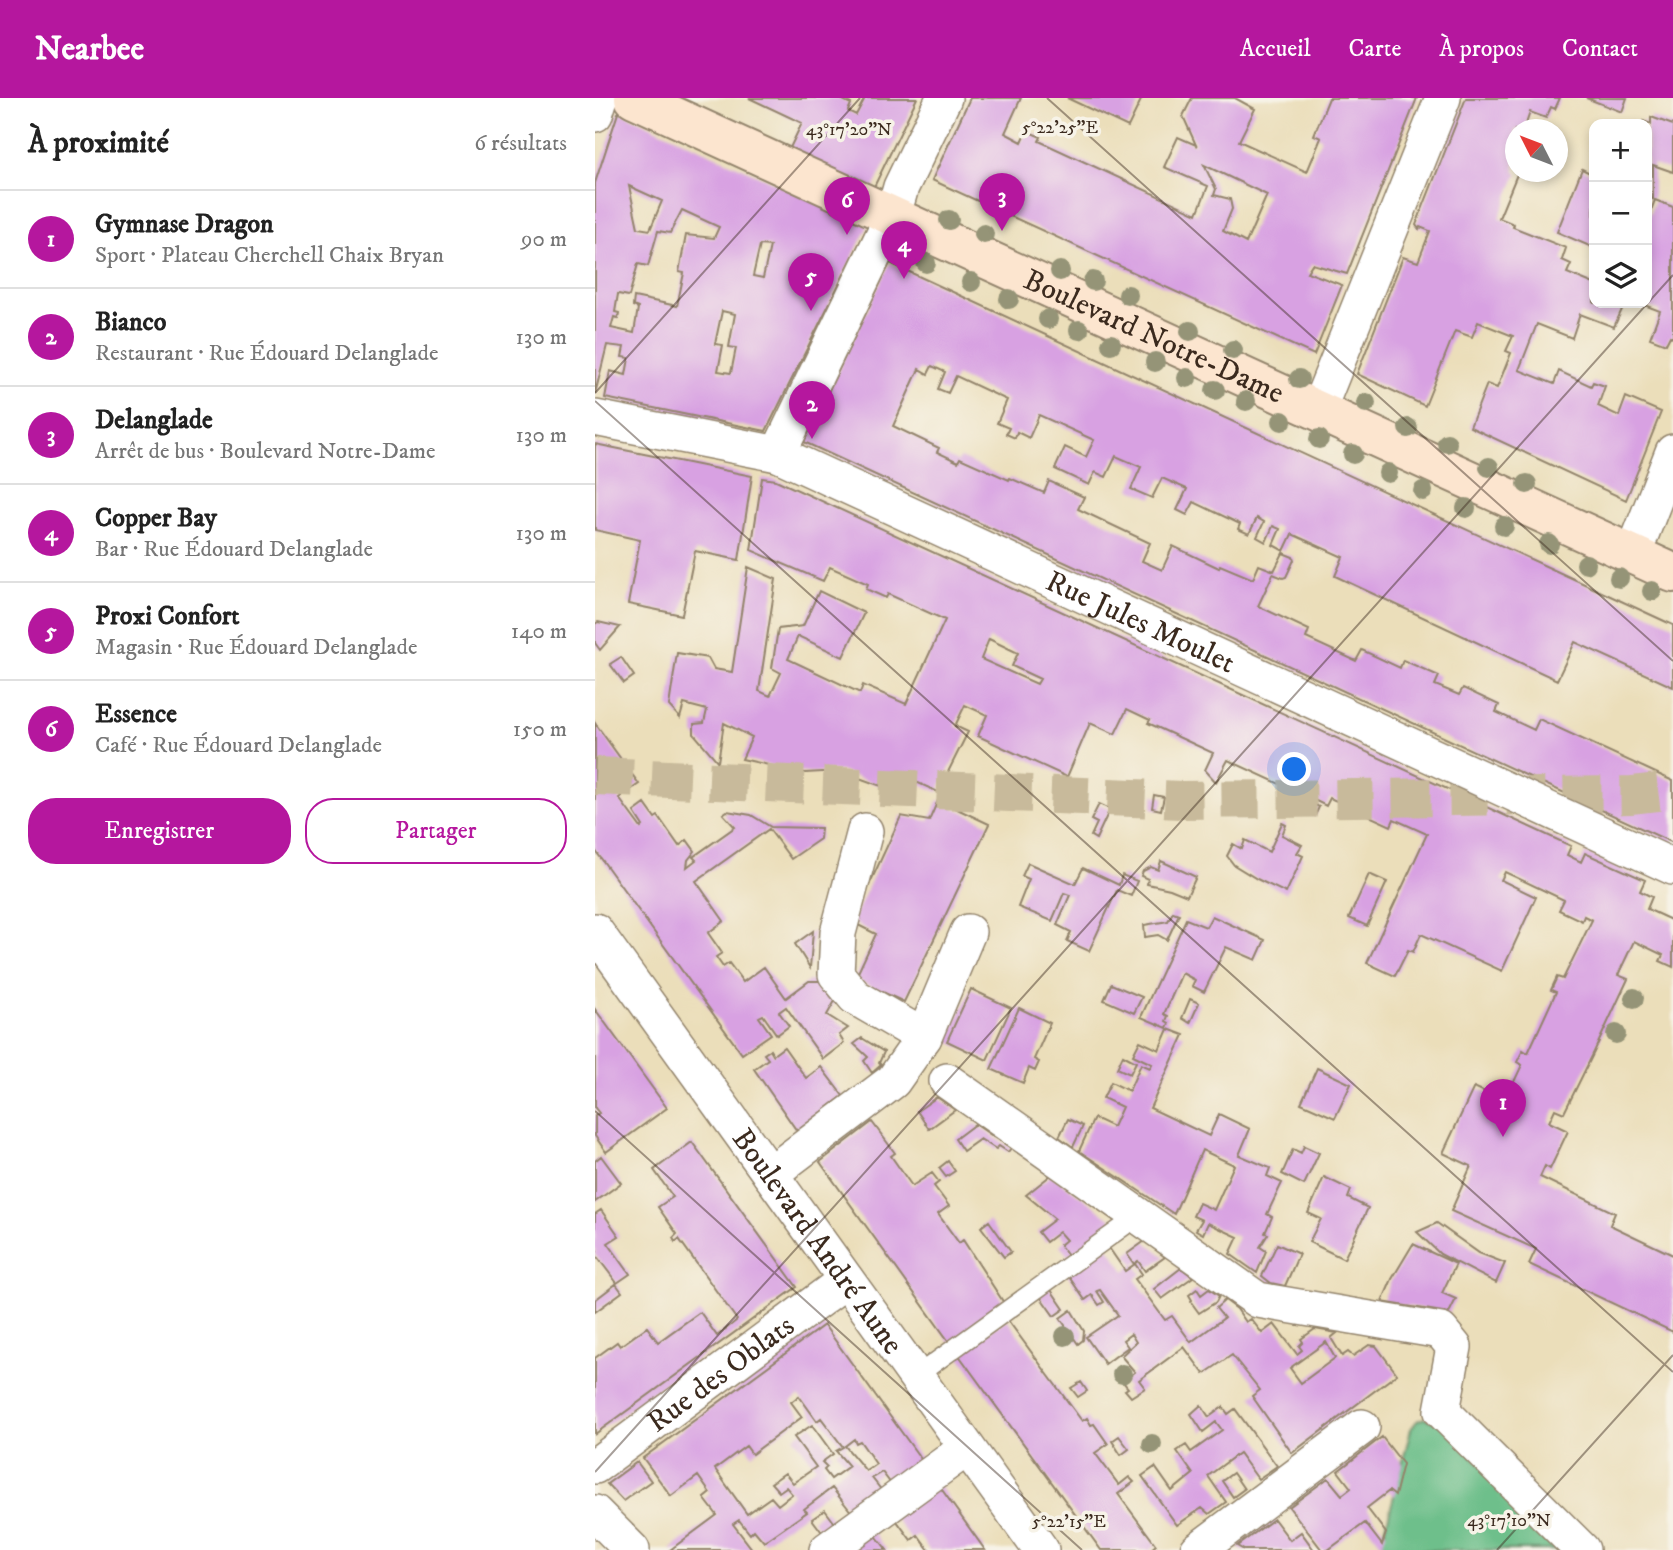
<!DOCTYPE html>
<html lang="fr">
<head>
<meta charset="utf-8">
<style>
  body { margin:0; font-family:"IM FELL DW Pica",serif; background:#f6f6f6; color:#222 }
  .controls { position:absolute; right:21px; top:21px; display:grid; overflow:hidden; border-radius:14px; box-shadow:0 4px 10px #0003 }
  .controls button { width:63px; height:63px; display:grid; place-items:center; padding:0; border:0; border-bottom:2px solid #e0e0e0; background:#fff; color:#222; font:35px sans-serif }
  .compass { position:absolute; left:910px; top:21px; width:63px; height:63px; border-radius:50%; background:#fff; box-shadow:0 4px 10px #0003; rotate:312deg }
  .you { position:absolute; left:700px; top:672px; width:24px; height:24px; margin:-18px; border:5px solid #fff; border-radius:50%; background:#1a73e8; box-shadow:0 0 0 10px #1a73e833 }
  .badge { display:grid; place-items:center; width:46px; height:46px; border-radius:50%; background:#b5179e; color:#fff; font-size:23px; font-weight:700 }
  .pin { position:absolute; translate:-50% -58px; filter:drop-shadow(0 2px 4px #0008) }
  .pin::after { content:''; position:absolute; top:37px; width:24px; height:21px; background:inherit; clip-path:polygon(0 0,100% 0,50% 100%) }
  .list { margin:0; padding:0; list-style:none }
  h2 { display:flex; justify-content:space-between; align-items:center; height:91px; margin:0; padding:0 28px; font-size:30px }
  h2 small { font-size:23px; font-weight:400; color:#767676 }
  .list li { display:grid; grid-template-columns:46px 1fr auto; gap:21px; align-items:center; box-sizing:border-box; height:98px; padding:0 28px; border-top:2px solid #e0e0e0 }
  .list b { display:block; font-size:26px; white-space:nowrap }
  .list p { margin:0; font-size:23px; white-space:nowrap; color:#767676 }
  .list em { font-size:23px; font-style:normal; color:#767676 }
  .actions { display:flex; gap:14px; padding:21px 28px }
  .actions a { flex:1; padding:16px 0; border:2px solid #b5179e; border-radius:28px; text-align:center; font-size:24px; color:#b5179e }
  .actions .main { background:#b5179e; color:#fff }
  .icon { flex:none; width:38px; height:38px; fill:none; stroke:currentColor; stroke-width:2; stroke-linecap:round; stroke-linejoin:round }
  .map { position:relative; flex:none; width:1078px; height:1452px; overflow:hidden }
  header { display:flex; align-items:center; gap:42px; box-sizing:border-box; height:98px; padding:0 35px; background:#b5179e; color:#fff }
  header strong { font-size:33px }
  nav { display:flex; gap:38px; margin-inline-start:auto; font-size:24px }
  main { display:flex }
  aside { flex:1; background:#fff }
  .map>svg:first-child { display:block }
  .forest { fill:#6ebf8b; stroke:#547454; stroke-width:2 }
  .building { fill:#d8a1e2; fill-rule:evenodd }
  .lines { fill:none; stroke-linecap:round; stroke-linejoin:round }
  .highway-tunnel { stroke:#c8ba9b; stroke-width:38; stroke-dasharray:38 19; stroke-linecap:butt }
  .lane-casing { stroke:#93846c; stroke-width:21 }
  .street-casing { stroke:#93846c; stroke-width:38 }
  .secondary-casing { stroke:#93846c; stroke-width:42 }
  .lane { stroke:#fff; stroke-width:18 }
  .street { stroke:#fff; stroke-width:35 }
  .secondary { stroke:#fce5cf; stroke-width:38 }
  .tree { fill:#959477 }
  .ticks { fill:none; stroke:#3b2a1e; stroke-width:2; stroke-opacity:0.45 }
  .labels { text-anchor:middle; stroke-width:7; stroke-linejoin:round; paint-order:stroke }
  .street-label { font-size:30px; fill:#3b2a1e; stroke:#f7f3e8 }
  .ticks-label { font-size:18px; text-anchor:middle; fill:#3b2a1e; stroke:#f7f3e8; stroke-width:7; stroke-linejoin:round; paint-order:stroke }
</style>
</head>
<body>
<header>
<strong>Nearbee</strong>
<nav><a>Accueil</a><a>Carte</a><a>À propos</a><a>Contact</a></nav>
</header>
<main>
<aside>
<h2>À proximité<small>6 résultats</small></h2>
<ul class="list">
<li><span class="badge">1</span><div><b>Gymnase Dragon</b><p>Sport · Plateau Cherchell Chaix Bryan</p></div><em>90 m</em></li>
<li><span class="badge">2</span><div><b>Bianco</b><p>Restaurant · Rue Édouard Delanglade</p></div><em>130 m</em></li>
<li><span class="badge">3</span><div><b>Delanglade</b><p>Arrêt de bus · Boulevard Notre-Dame</p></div><em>130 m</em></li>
<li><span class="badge">4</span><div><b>Copper Bay</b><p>Bar · Rue Édouard Delanglade</p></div><em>130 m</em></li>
<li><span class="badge">5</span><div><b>Proxi Confort</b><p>Magasin · Rue Édouard Delanglade</p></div><em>140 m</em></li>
<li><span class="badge">6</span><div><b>Essence</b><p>Café · Rue Édouard Delanglade</p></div><em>150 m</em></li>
</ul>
<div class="actions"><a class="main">Enregistrer</a><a>Partager</a></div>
</aside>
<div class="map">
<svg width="1078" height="1452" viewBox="0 0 1078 1452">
  <rect width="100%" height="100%" fill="#f7f3e8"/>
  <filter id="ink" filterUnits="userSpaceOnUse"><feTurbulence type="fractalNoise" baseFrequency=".0143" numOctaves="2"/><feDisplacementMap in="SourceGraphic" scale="14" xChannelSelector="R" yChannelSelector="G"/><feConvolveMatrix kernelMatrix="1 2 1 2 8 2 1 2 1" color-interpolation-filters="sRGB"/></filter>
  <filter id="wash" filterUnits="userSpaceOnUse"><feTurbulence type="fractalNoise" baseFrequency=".00686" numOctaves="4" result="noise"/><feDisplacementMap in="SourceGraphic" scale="28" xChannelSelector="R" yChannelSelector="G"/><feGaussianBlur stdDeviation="1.57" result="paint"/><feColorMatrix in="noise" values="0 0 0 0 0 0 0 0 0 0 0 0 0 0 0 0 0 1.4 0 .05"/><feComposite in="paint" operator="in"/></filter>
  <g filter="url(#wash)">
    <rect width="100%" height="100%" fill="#ebdeba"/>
    <path class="forest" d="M829,1320l21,8 114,124h-179l31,-121 6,-8z"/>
    <g id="blocks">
      <path class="building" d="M154,0h90l12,6 -3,7 8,4 9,-17h52l-44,91 -85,-37 14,-29z
        M375,0h51l-16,35 17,9 5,-11 14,6 -2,4 158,73 11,-28 -44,-19 14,-30 18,8 -13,-29 9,-18h43l20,11 -16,32 68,31 14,-34 -7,-3 15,-37h88l-70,176 -35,-10 -5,8 35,13 -28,70 -382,-175zM609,67l63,30 -21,48 -23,-12 9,-22 -2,-10 -16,-4 2,-6z
        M472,0h75l-14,29z
        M871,0h94l-5,11 -4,-2 -5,11 -16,-6 -6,18h-9v42h3l-19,46 15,6 -1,3 53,21 -4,12 9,4 -4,9 27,11v19h31l-11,24 -34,-13 -8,24 -35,-14 -18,46 35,14 5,-13 32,15 2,-4 12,4 -7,20 21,10 7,-19 35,15 -35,88 -156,-73 17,-43 10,4 14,-35 -5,-2 7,-15 -35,-14 -6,15 -17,-6 -30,75 -68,-32 46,-117 15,5 12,-31 -10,-4 -1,2 -3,-4z
        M991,0h41l-5,14z
        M25,14l248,114 -102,205 -161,-33 5,-27 16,4 3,-17 -7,-1 2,-10 -17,-2 -12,49v-211l23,-70zM34,88l33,15 -12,29 -12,-2zM87,112l37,17 -5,11 -28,-3 -7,37 5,1 -7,33 -43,-9 -1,9 5,2 -4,25 -23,-5 3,-11 4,1 1,-5 -4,-1 3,-18 11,2 9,-32 10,2 10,-35 12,2zM165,147l10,1 -7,32 -10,-2zM127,213l13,3 -6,33 7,1 -5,25 -13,-2 5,-26 -8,-1z
        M1056,19l22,8v47l-20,-7v34l-6,-2v-73h-6l2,-3 8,3z
        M987,71l12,6v73l-37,-16z
        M1060,102l18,7v130l-3,-1 -4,8 -16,-6 10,-27 -21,-8h8v-82z
        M295,165l783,362v62l-98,-45 -18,38 -222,-104 8,-19 -51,-23 -8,17 -11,-6 7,-16 -7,-3 -7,16 -9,-5 7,-15 -7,-4 -8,16 -11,-5 2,-5 -46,-22 -7,13 -10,-5 10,-21 -25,-11 -10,20 -21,-9 10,-22 -25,-11 -10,21 -11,-5 -6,13 -34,-16 10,-22 21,10 8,-17 -55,-25 -10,23 -12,-6 -2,6 -9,-4 3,-6 -12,-5 10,-23 -51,-24 -8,17 -10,-4 7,-17 -13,-6 -4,8 -9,-5 -26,57 46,22 -2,4 21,10 2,-4 49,22 1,-2 34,15 5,-12 35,16 -6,12 72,34 -8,18 20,9 11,-24 46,22 1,-3 33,14 6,-14 15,6 9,-18 10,4 1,3 -8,17 -3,1 -10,-4 -15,32 51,24 -3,8 50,23 6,-11 38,18 3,-8 36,16 -4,9 24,10 4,-7 36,17 -3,7 38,18 5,-11 134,62v62l-869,-401z
        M0,346l157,32 -13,84 -44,-9 -13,64 -54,-11 12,-64 -45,-10z
        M167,380l14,2 795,366 -4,9 14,7 4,-9 60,27 -5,11 12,6 -5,12 26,12v46l-13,-6 3,-6 -29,-14 -16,34 10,4 -34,73 -30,61 -9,-4 -6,13 19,9 -18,38 -5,-3 -5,11 75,36 -5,12 63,30v77l-144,-68 7,-15 -85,-38 20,-45 -28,-13 31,-66 31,14 17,-36 -5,-3 6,-12 5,3 28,-61 -5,-2 6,-13 6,2 29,-59 -8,-4 -2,5 -23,-11 5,-10 -59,-28 -4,8 35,17 -34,74 -81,-37 -8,18 -5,-2 -13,26 -28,-13 60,-129 -33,-15 -3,7 -61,-28 -4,8 -18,-9 -1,4 12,6 -4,9 -19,-10v-2l-4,-2 5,-10 -69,-32 -12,22 -11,-12 8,-17 -65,-30 2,-3 -23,-11 -12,25 -25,-11 -23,54 -89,-41 9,-21 -22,-10 -10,21 13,6 -30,60 -24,-11 -3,6 -15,-7 -4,10 -52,-19 -35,2 -63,-14 10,-22 -28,-14 -6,39 -24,-28v-10l10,-1 3,-13 -23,-6 -4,14 -11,-12 8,-53 31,5 6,11 18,3 16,-105 28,12 -17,112 11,5 11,-23 -9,-5 6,-39 25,-3 16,-35 45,22 -21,44 -45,-21 -10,23 72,34 3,-8 43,19 39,-84 -57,-26 -2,4 -20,-9 2,-5 -38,-17 -7,14 -72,-31zM394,541l29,14 -6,13 28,13 -3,5 -56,-25z
        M3,524l22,5 -20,23 -5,-7v-19z
        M26,559l13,19 -10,7 -14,-19z
        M0,625l44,61 -20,14 22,30 2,-2 -9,-14 11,-8 10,14 3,-2 21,30 8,-6 8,11 -7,9 -1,7 9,-7 -3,-3 42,-30 -12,-13 4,-3 24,4 20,12 50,1 -1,11 -29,20 -22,-30 -73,52 28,40 -16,12 14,20 -6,4 7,10 6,-4 14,19 21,-15 22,31 23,-17h13l5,11 8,9 -8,14 21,13 -9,7 5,8 -21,16 -37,-52 -7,5 10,14 -12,9 -14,-20 -4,2 12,17 -29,20 -147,-204z
        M559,697l10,2 -3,13 -9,-2z
        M343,702l51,24 -85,178 -49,-23 21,-45 -24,-12 49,-106 28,5z
        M504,706l11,5 -14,30 -5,-3 6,-13 -6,-3z
        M687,725l4,2 -4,10 20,10 -5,8 6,3 -17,37 -29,-14 -23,-14 -7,-9 6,-12 9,5 3,-9 24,12z
        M566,763l35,16 -9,19 -17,-7 -23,-5 1,-5 -7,-3 2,-5 8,-4 7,3z
        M433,765l47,21 8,-16 36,17 3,-10 15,6 -6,15 -14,-6 -28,61 -22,-10 4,-9 -14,-7 13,-30 -6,-2 -12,28 -34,-14 11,-28 -7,-3z
        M774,776l18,8 -20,44 -18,-8z
        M578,814l6,2 -12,26 -9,-5 -13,2 -1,-12 24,-4z
        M617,818l53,24 -9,20 -30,-13 -22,45 -12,-6 3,-6 -13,-7 -18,41 4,2 -2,5 3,2 -2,5 -26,-11 45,-98 20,8z
        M218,833l-3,37 -15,-24z
        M516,886l31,13 -8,16 -30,-13z
        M376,891l40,19 -24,52 -40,-19z
        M595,901l9,4 -9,20 -8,-5z
        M424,910l31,15 -16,36 5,3 -4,9 -6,-3 -6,15 -32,-14z
        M0,911l72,99 -61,44 -11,-16v-20l4,-3 -4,-5z
        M573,931l16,6 -34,73 59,28 10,-22 31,15 -11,26 31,13 -3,8 15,7 -15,31 5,3 -7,16 3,1 -8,13 6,4 -9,22 -27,-19 8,-17 -30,-14 -5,11 -7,-4 6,-10 -9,-4 6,-13 15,7 20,-45 -32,-15 -28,64 -95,-63 15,-33 19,9 9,-20 -19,-9 8,-16 18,9 12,-27 9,4 2,-4 -19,-9 7,-14 19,9z
        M267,940l22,14 -5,11 2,2 -9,8 -8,-12 4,-4 -14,-13z
        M189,949l22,31 15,-11 22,29 -46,35 -43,-62 14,-10 -4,-5 6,-4 3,5z
        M528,957l13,7 -6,12 -13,-6z
        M722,970l34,16 -16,34 -34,-15z
        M342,999l18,13 -26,19 -12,-18z
        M473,1021l15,7 -10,21 -14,-10z
        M277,1024l23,31 -4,3 21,30 20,-13 7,9 -5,4 15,20 -11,8 21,29 4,-3 41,63 -54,40 -130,-181z
        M380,1026l13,9 23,15 -3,4 -9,-6 -3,3 -16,-10 -17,12 -8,-12z
        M97,1044l105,145 -202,147v-76l22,-16 3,4 27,-19 11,15 42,-30 17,24 20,-16 -58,-81 -4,3 -2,-4 4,-4 -19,-27 15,-10 -19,-27z
        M709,1048l15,7 -15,32 -22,-11 11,-25 8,4z
        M6,1058l20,27 -26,19v-41z
        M353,1063l7,10 -9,6 -7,-9z
        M456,1077l65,47 -48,34 -8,-11 6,-5 -7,-8 -13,10 -8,-10 17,-13 -29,-24z
        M729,1079l27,13 -3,8 20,10 -24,51 -35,-17 12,-23 -13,-6z
        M6,1112l18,26 -11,7 22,31 -13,9 -22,-29 2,-3 -2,-3v-34z
        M394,1123l22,31 -7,5 -23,-30z
        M842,1125l42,30 26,10 -9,20 -56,-29 -23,-22z
        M550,1143l20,16 -20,14 -7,-10 -4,3 -7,-10z
        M682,1146l22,10 -14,32 -14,-3 -9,-7z
        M818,1146l43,20 -14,29 14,6 -7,14 -67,-11 10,-23z
        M512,1147l18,26 10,-7 7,10 -7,5 30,41 7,-4 19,26 33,-24 -8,-10 9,-8 12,9 9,13 5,-3 11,14 12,-9 23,30 5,-4 -3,-4 4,-4 -2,-3 14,-10 22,4 -6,5 11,18 6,-4 5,4 16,-11 7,1 21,28 -105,79 -40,-57 8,-6 -28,-35 -28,19 -20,-27 -45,33 6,8 -14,9 -6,-7 3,-2 -5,-6 12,-10 -14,-16 15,-14 -5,-8 -8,6 5,7 -23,17 -19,-27 32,-22 -18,-25 -3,1 7,11 -5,3 -7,-10 -7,5 -18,-26zM731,1244l9,16 -34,25 -11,-15z
        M586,1170l12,9 -31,22 -8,-10z
        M21,1186l6,8 -27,20v-12z
        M454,1189l15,22 -10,7 -15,-21z
        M602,1191l4,6 8,-6 10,7 -3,6 -17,11 -8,-11 1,-2 -3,-5z
        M476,1212l13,21 -1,9 -5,4 -18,-26z
        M412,1221l75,102 5,-3 4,7 3,-1 14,20 -13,9 24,32 10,-8 5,5 -16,12 38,51 -6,5h-49l-143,-196z
        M229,1227l102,141 -31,23 -13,-17 -10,6 14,18 -30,22 -24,-30 -28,21 3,3 -43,30 -10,-12 -4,4 -11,-14 -6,4 19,25 -2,1h-80l47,-35 -13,-17 6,-5 -12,-17 -27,20 -28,-38zM204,1298l18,25 4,-3 22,29 -7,4 13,15 -18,13 -7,-9 3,-3 -5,-5 11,-8 -21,-29 -18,12 22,30 -23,16 -8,-10 -14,10 8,9 7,-5 6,7 -14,11 -7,-8 -24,17 -32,-45 31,-23 6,8 50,-37 -11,-15zM259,1341l2,4 4,-2 16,23 -10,7 -21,-25z
        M486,1284l6,9 -9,6 -7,-9z
        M606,1307l8,12 14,-10 5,7 7,-5 42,57 -19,13 -19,-26 -31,23 18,26 -17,12 -7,-6 -25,17 -35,-49 13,-9 17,24 21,-17 -16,-23 9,-6 5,7 31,-22 -6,-8 -13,10 -12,-18z
        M524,1338l10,13 -8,6 -9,-14z
        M787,1339l21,27 -8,32 -6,-5 -22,17 19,25 -4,12 -17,-22 -37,27h-6l-33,-43 39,-29 14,17 9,-7 -13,-17z
        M42,1364l14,19 -28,20 -16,-17z
        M638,1375l11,16 -11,8 -11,-16z
        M340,1382l50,70h-56l-11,-15 -7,5 -20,-27z
        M230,1412l15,20 -13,9 -15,-20z
        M679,1421l16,21 11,-8 13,18h-70l-7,-4z
        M275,1430l17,22h-46z"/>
    </g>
  </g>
  <g filter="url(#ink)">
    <use href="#blocks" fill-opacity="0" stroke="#93846c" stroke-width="2"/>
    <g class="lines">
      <path class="highway-tunnel" d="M0,678l586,24 451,-5 41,-5"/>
      <g class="lane-casing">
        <path id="lane" d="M321,1278l222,-160"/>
      </g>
      <g class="street-casing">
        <g id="street">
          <path d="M0,16l5,-16"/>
          <path d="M723,312l125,-312"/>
          <path id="s1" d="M0,320l183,36 895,413"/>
          <path d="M183,356l115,-239 8,-28 43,-89"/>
          <path d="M1038,457l40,-103"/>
          <path d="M270,733l-27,102 -2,41 19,23 69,40"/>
          <path id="s2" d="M0,833l446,619"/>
          <path d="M352,983l311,219 183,31 13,16 -12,64 140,139"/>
          <path d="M175,1076l123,-93 31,-44 44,-105"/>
          <path id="s3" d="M0,1368l251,-186"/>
          <path d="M0,1415l37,37"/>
          <path d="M232,1452l140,-102"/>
          <path d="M603,1452l164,-123"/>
        </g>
      </g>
      <g class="secondary-casing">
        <g id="secondary">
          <path id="s4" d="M39,0l1039,475"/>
        </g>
      </g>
      <use href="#lane" class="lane"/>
      <use href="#street" class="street"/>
      <use href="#secondary" class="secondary"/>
    </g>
    <g class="tree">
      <circle cx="354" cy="122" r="10"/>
      <circle cx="389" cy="136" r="10"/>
      <circle cx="331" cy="165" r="10"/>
      <circle cx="465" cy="173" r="10"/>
      <circle cx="498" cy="183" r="10"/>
      <circle cx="376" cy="184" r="10"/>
      <circle cx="533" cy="197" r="10"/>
      <circle cx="414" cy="201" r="10"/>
      <circle cx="453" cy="221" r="10"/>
      <circle cx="484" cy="232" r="10"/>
      <circle cx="595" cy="233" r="10"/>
      <circle cx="516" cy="246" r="10"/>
      <circle cx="638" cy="252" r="10"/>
      <circle cx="560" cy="264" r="10"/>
      <circle cx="592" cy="280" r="10"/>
      <circle cx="704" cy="281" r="10"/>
      <circle cx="620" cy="292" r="10"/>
      <circle cx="651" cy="303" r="10"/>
      <circle cx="771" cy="305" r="10"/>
      <circle cx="687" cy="323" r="10"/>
      <circle cx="813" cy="330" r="10"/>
      <circle cx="724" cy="341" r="10"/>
      <circle cx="852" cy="345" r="10"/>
      <circle cx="758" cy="356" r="10"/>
      <circle cx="894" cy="369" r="10"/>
      <circle cx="793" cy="375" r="10"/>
      <circle cx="932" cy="386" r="10"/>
      <circle cx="828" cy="393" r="10"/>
      <circle cx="871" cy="410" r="10"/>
      <circle cx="909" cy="428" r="10"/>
      <circle cx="954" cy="446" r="10"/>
      <circle cx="991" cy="466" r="10"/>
      <circle cx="1024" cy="480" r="10"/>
      <circle cx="1057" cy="493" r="10"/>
      <circle cx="1039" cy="900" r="10"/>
      <circle cx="1021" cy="936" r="10"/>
      <circle cx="470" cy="1238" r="10"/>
      <circle cx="527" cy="1276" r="10"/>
      <circle cx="557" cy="1346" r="10"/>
    </g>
  </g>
  <path class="ticks" d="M452,0l626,563M0,295l265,-295M0,303l1078,971M0,1013l487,439M0,1374l1078,-1197M902,1452l176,-195"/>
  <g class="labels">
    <g class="street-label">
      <text dy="10" stroke="none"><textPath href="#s4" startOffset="572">Boulevard Notre-Dame</textPath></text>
      <text dy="10" stroke="none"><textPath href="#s1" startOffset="586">Rue Jules Moulet</textPath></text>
      <text dy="10" stroke="none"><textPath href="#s2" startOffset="382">Boulevard André Aune</textPath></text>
      <text dy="10" stroke="none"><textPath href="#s3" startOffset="156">Rue des Oblats</textPath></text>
    </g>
  </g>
  <g class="ticks-label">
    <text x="465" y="35">5°22'25"E</text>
    <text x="254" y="37">43°17'20"N</text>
    <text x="914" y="1428">43°17'10"N</text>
    <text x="474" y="1429">5°22'15"E</text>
  </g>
</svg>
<div class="controls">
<button>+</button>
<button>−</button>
<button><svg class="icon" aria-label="layers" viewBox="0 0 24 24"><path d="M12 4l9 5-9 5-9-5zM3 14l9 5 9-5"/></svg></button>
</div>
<svg class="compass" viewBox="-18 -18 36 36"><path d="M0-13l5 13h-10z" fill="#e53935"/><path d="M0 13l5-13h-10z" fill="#767676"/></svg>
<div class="you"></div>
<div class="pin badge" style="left:908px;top:1039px">1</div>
<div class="pin badge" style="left:217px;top:341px">2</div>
<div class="pin badge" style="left:407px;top:133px">3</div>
<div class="pin badge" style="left:309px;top:181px">4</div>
<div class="pin badge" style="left:216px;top:213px">5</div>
<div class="pin badge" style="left:252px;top:137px">6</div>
</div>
</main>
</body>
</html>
